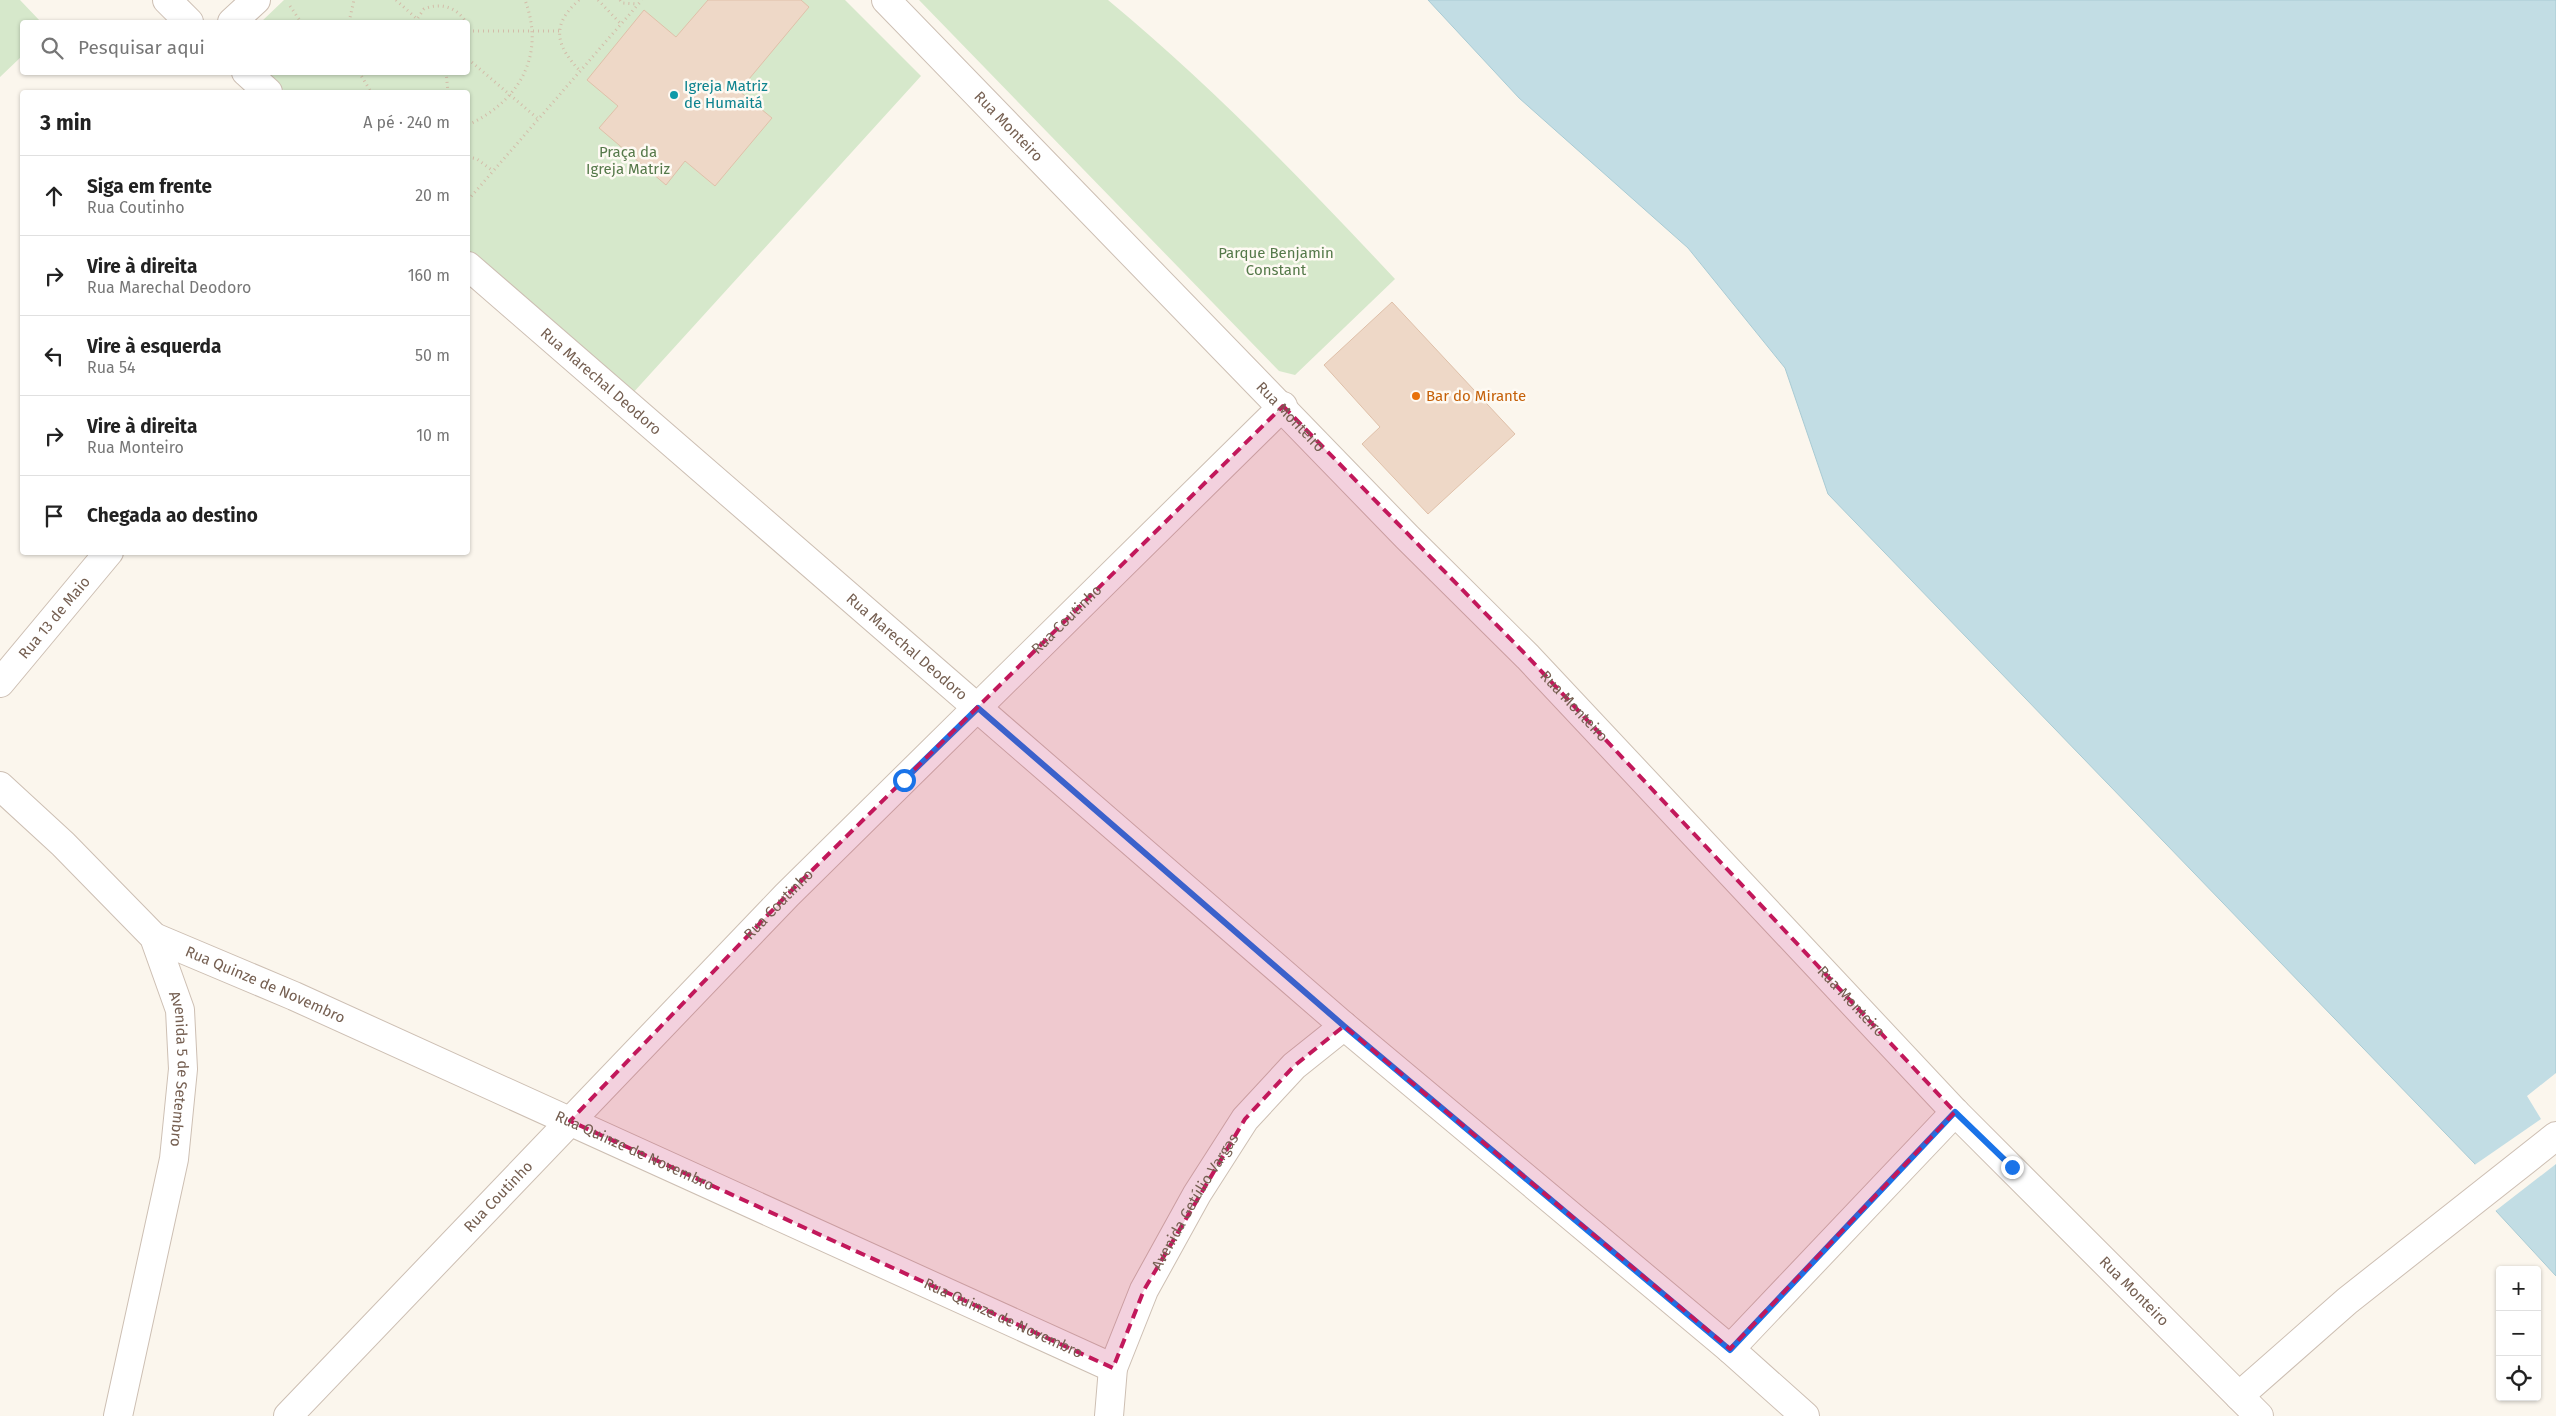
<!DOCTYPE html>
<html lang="pt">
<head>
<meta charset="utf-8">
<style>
  body { margin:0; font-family:"Fira Sans",sans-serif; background:#f6f6f6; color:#222 }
  .controls { position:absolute; right:15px; bottom:15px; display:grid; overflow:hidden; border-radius:5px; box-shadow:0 1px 4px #0004 }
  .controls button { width:45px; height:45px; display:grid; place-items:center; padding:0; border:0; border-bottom:1px solid #e0e0e0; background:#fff; color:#222; font:25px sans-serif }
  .stop { position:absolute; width:15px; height:15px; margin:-11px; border:4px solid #1a73e8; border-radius:50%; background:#fff }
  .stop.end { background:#1a73e8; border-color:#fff; box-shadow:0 1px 5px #0008 }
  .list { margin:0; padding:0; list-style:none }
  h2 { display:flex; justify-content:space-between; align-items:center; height:65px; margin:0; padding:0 20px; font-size:21px }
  h2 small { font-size:16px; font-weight:400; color:#767676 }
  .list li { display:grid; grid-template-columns:32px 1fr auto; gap:15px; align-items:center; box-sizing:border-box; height:80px; padding:0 20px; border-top:1px solid #e0e0e0 }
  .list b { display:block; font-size:19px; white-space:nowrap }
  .list p { margin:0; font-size:16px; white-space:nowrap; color:#767676 }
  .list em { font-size:16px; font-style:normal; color:#767676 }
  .icon { flex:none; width:28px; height:28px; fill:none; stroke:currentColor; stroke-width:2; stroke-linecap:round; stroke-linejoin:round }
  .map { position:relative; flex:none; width:2556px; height:1416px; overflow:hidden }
  .search { position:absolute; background:#fff; box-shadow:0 1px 4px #0004; left:20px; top:20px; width:450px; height:55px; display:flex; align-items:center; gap:12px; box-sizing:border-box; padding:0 18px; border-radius:5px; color:#767676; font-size:19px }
  .panel { position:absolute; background:#fff; box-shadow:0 1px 4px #0004; left:20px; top:90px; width:450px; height:465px; border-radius:5px }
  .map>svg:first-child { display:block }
  .green { fill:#d6e8cb }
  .water { fill:#c2dde4; stroke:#a9cbd4 }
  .pier { fill:#fbf6ed }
  .building { fill:#eed8c7; stroke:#dfc0a9 }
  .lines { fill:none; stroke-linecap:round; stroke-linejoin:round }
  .minor-casing { stroke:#cdbfb3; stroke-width:30 }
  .path { stroke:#d3bca9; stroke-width:3; stroke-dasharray:1 4; stroke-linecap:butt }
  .minor { stroke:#fff; stroke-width:28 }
  .route { stroke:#1a73e8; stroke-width:6 }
  .marked { fill:#c2185b; fill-opacity:0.2; stroke:#c2185b; stroke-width:4; stroke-dasharray:10 6; stroke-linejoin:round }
  .culture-dot { fill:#0f9aa8; stroke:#fefaf3; stroke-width:2 }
  .food-dot { fill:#e8710a; stroke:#fefaf3; stroke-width:2 }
  .labels { text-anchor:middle; stroke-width:5; stroke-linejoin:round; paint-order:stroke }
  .culture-label { font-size:15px; fill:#0d838f; stroke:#fefaf3; text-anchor:start }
  .street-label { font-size:15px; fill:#755f51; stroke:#fefaf3 }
  .park-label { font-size:15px; fill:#55794a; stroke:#fefaf3 }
  .food-label { font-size:15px; fill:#c56008; stroke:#fefaf3; text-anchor:start }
</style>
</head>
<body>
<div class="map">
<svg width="2556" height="1416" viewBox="0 0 2556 1416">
  <rect width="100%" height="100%" fill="#fbf6ed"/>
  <path class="green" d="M0,0h20l21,22h-19v34l-22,21z
    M284,0h561l76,76 -289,318 -164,-143v-159h-182l-23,-19 205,-1v-50h-207z
    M919,0h189c103,85 196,182 287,279l-100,96 -16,-4z"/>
  <path class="water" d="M1428,0h1128v1276l-60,-65 -7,-22 -14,-25 -647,-670 -43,-126 -97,-120 -169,-150z"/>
  <path class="pier" d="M2556,1073v91l-62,48 -7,-22 -14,-24 68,-47 -14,-23z"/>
  <path class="building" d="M708,0h93l8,7 -70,84 33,27 -57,68 -30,-25 -19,24 -67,-57 19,-22 -31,-26 57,-70 32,27z
    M1392,302l123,132 -87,80 -66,-70 18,-17 -56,-62z"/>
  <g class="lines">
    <g class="minor-casing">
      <g id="minor">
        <path d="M167,0l22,22"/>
        <path id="s1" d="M886,0l521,537 121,120 427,455 304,304"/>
        <path d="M232,22l24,-22"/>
        <path d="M246,72l22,20"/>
        <path id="s2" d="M468,266l876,760 386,323 75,67"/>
        <path id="s3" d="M0,683l109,-131"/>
        <path id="s4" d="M0,786l63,58 91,93 26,73 3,59 -9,90 -56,257"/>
        <path id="s5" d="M154,937l140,59 819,372"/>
        <path d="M1730,1349l225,-237"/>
        <path d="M2239,1396l108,-95 209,-165"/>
        <path id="s6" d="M288,1416l499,-521 496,-489"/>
        <path id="s7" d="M1109,1416l4,-48 31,-78 53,-96 48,-75 49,-53 50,-40"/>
      </g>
    </g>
    <path class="path" d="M396,0l21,19
      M579,0c-29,26 -23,46 2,72
      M598,0l24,25
      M620,0l2,3 15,1
      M290,6l11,16
      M349,22l5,-22
      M415,22l9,-13c17,-7 32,-2 42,13
      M468,31h92
      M468,41v-12
      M468,59l69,59
      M359,72l12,20
      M446,72l2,20
      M468,125c51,-24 78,-69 57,-125
      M468,157l9,2 16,12
      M468,200l174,-200"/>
    <use href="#minor" class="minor"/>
  </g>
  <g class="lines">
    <path class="route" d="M904,780l74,-72 366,318 386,324 225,-238 57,55"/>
  </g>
  <path class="marked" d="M1283,406l245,251 427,455 -225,237 -386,-323 -50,40 -49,53 -101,171 -31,78 -543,-247 217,-226z"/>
  <circle class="culture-dot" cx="674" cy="95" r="5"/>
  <circle class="food-dot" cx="1416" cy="396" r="5"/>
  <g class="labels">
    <g class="culture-label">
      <text x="684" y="91">Igreja Matriz<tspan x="684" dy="17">de Humaitá</tspan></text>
    </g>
    <g class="street-label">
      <text dy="5" stroke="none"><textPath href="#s1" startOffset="176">Rua Monteiro</textPath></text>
      <text dy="5" stroke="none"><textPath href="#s2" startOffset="176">Rua Marechal Deodoro</textPath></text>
      <text dy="5" stroke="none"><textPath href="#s1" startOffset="581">Rua Monteiro</textPath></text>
      <text dy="5" stroke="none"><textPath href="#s3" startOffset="85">Rua 13 de Maio</textPath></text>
      <text dy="5" stroke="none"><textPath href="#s6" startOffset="1114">Rua Coutinho</textPath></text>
      <text dy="5" stroke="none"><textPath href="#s2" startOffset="581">Rua Marechal Deodoro</textPath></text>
      <text dy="5" stroke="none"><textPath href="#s1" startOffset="986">Rua Monteiro</textPath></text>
      <text dy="5" stroke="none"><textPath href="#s6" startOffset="709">Rua Coutinho</textPath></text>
      <text dy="5" stroke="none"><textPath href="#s5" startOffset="121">Rua Quinze de Novembro</textPath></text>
      <text dy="5" stroke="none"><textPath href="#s1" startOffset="1391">Rua Monteiro</textPath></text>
      <text dy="5" stroke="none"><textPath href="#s4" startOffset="352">Avenida 5 de Setembro</textPath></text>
      <text dy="5" stroke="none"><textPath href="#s5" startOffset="526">Rua Quinze de Novembro</textPath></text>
      <text dy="5" stroke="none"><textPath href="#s6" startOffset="304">Rua Coutinho</textPath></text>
      <text dy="5" stroke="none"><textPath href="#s7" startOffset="234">Avenida Getúlio Vargas</textPath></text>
      <text dy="5" stroke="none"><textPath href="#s1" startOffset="1796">Rua Monteiro</textPath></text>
      <text dy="5" stroke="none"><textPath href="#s5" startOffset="931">Rua Quinze de Novembro</textPath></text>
    </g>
    <g class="park-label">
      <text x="628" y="157">Praça da<tspan x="628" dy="17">Igreja Matriz</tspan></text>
      <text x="1276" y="258">Parque Benjamin<tspan x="1276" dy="17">Constant</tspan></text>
    </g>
    <g class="food-label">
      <text x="1426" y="401">Bar do Mirante</text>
    </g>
  </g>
</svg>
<div class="controls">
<button>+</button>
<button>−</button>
<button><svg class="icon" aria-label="locate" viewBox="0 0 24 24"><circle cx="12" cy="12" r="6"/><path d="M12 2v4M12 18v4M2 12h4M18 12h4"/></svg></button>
</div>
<div class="stop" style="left:904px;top:780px"></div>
<div class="stop end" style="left:2012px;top:1167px"></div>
<div class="search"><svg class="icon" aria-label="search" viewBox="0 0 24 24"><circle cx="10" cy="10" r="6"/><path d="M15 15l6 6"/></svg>Pesquisar aqui</div>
<section class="panel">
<h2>3 min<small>A pé · 240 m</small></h2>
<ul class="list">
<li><svg class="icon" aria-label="ahead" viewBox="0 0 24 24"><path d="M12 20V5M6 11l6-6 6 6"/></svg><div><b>Siga em frente</b><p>Rua Coutinho</p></div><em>20 m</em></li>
<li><svg class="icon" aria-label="right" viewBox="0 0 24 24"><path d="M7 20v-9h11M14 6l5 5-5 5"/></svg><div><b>Vire à direita</b><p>Rua Marechal Deodoro</p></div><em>160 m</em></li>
<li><svg class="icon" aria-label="left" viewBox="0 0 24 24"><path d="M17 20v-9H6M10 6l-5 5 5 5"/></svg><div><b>Vire à esquerda</b><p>Rua 54</p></div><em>50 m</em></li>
<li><svg class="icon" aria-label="right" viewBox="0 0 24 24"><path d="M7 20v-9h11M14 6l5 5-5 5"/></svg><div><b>Vire à direita</b><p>Rua Monteiro</p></div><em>10 m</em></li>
<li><svg class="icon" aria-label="arrive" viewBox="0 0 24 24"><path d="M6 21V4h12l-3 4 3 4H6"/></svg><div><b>Chegada ao destino</b></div></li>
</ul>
</section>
</div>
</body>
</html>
